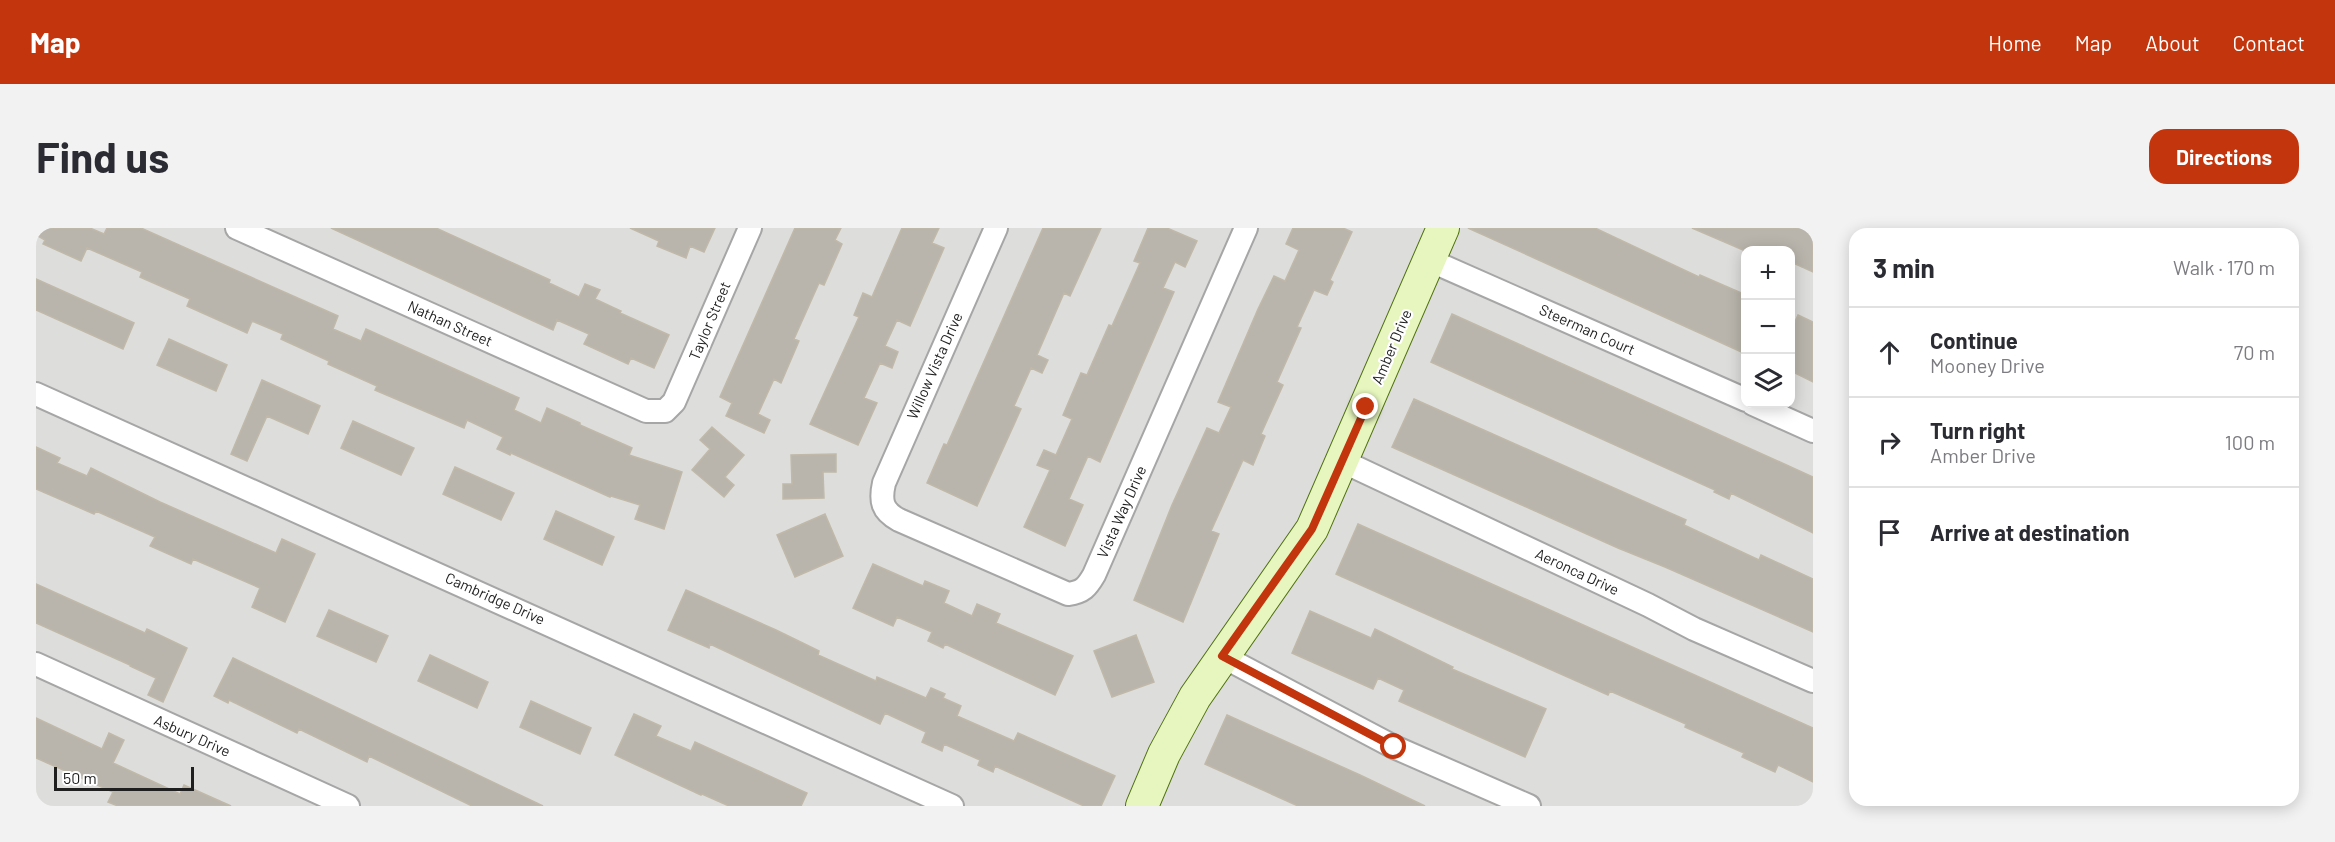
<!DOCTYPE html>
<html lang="en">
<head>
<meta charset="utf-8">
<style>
  body { margin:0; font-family:Barlow,sans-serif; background:#f2f2f3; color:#2b2b33 }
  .controls { position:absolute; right:18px; top:18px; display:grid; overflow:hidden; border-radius:12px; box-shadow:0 3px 15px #0003 }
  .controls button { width:54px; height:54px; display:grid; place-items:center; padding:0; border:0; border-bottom:2px solid #e1e1e2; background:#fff; color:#2b2b33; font:30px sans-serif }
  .scale { position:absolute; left:18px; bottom:15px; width:140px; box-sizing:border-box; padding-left:6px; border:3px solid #1f1f1f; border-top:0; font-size:16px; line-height:21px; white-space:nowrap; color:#1f1f1f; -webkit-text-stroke:4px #fff; paint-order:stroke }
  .stop { position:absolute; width:18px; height:18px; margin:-14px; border:4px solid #c2350d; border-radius:50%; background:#fff }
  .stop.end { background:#c2350d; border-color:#fff; box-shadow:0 2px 6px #0008 }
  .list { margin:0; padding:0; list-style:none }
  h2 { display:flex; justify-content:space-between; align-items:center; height:78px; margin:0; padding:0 24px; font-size:26px }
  h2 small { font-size:20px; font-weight:400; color:#7c7c81 }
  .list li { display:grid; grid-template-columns:39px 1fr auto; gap:18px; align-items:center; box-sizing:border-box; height:90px; padding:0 24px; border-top:2px solid #e1e1e2 }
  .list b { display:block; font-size:22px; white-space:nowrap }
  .list p { margin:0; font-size:20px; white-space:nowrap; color:#7c7c81 }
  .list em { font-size:20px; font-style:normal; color:#7c7c81 }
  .icon { flex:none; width:33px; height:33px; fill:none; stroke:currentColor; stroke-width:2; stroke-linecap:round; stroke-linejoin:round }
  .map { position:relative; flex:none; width:1777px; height:578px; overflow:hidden; border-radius:18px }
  header { display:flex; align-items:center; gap:36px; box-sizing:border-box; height:84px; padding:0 30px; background:#c2350d; color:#fff }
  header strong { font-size:28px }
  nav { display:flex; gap:33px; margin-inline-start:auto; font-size:21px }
  .intro { display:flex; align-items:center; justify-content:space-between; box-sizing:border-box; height:144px; padding:0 36px }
  h1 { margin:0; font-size:42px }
  .button { padding:15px 27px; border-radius:18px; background:#c2350d; color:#fff; font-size:21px; font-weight:700 }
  main { display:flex; gap:36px; padding:0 36px }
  aside { flex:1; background:#fff; border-radius:18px; box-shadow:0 3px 15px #0003 }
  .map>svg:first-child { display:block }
  .residential { fill:#dddddc; fill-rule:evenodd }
  .building { fill:#b9b5ac; stroke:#c0b9a9; stroke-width:1.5 }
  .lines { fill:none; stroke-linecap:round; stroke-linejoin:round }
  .street-casing { stroke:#a6a6a6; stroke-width:26 }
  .secondary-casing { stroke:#4f710c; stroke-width:34 }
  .street { stroke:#fff; stroke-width:22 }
  .secondary { stroke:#e6f6be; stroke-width:32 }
  .route { stroke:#c2350d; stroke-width:8 }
  .labels { text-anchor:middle; stroke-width:4.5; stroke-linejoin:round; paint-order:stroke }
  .street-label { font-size:15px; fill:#1f1f1f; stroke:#fff }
</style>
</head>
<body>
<header>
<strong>Map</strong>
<nav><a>Home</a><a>Map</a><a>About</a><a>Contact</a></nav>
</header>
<div class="intro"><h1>Find us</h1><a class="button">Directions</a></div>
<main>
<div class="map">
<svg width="1777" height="578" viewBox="0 0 1777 578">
  <rect width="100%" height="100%" fill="#efeee6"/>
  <path class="residential" d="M0,0h1777v578h-1772l-5,-2zM1710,22h44v154h-44z"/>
  <path class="building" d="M0,0h54l14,6 3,-6h34l197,88 -5,13 28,12 5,-12 153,69 -5,12 27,13 6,-15 33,15v2l52,23 -3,7 53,17 -18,57 -29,-10 5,-14 -29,-9 -1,1 -99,-44 -1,2 -13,-6 6,-12 -36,-17 -3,8 -89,-38 2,-4 -49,-22 1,-3 -48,-22 2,-5 -31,-13 -5,12 -60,-27 3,-7 -50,-22 2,-5 -55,-24 -6,13 -38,-17 2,-4 -9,-5z
    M295,0h105l114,52 -1,3 30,14 6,-13 15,6 -5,9 26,12 -1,2 49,22 -15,33 -23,-10 -3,6 -44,-20 5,-10 -32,-14 -4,10z
    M594,0h85l-11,24 -14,-6 -4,12 -29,-12 2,-5z
    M759,0h46l-6,12 7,4 -18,41 -5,-2 -25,56 5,2 -18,42 -7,-4 -16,35 12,6 -6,13 -38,-17 6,-13 -12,-6z
    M866,0h37l-7,15 12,5 -34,78 -13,-6 -12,26 13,6 -6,16 -12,-5 -16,35 13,5 -19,42 -48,-21 49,-107 -5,-2 9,-22 9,4z
    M1007,0h58l-31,68 -6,-3 -27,62 11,5 -6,13 -11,-5 -17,38 7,3 -44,97 -50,-23 17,-39 3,1z
    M1112,0h19l30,13 -12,26 -10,-5 -12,26 11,4 -74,170 -12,-6 -19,43 14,6 -18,41 -41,-19 26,-57 -13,-5 7,-15 12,5 16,-36 -9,-4 18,-42 6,2 22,-50 3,1 28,-63 -6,-2z
    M1257,0h50l9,4 -22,48 3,2 -6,13 -13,-5 -17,37 4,1 -24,54 6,3 -22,49 4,2 -12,29 -10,-5 -32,71 8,3 -36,88 -49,-22 38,-95 35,-77 12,5 12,-26 -13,-5 40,-93 16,-33 11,5 14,-31 -13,-6z
    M1432,0h127l104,49 1,-2 46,20v59z
    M1656,0h121v44l-22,-10v-12h-48z
    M0,51l98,44 -11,26 -87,-39z
    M1416,86l361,163v56l-82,-40 -2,6 -15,-7 1,-2 -284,-128z
    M1762,87l15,7v60l-22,-11v-40z
    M133,111l58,26 -11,26 -59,-26z
    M226,152l58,26 -12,28 -41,-18 -20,45 -16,-7z
    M1378,171l272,121 -2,5 75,35 2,-5 52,24v53l-148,-65 -47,-19 -226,-101z
    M317,193l61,27 -13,27 -60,-27z
    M676,199l32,28 -19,22 9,8 -10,12 -32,-27 18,-21 -10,-9z
    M0,219l24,11 -3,5 30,13 4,-8 69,34 116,51 6,-14 33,15 -30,68 -33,-15 8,-19 -67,-29 -2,5 -41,-18 5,-9 -59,-26 -2,3 -58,-25z
    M800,226v18h-13l1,26 -41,1v-15h9l-1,-29z
    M419,239l59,26 -13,27 -58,-26z
    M520,283l58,26 -12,28 -58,-26z
    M789,286l18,42 -48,21 -18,-42z
    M1322,296l455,204v54l-35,-17 -3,7 -33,-15 2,-4 -59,-26 1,-3 -76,-33 -2,4 -272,-121z
    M837,336l50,22 2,-5 24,10 -5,12 28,13 5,-12 23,10 -4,9 77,33 -18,39 -110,-51 -2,4 -15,-7 4,-9 -35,-15 -4,9 -40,-18z
    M0,356l109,49 2,-4 40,19 -24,54 -15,-7 8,-17 -26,-12v-1l-94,-42z
    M650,362l90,40 43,21 -1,4 58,26 1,-4 49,21 5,-10 14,6 -2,4 18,8 -4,10 57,25 4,-8 97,43 -14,30h-17l-89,-40 -2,6 -15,-7 2,-5 -36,-16 -2,7 -20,-9 4,-10 -41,-19 -5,11 -170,-80 -1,4 -41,-18z
    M293,382l59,26 -12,26 -59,-26z
    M1274,383l61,27 4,-9 78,38 -1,2 94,40 -21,48 -126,-56 5,-11 -26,-12 -5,11 -81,-36z
    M1100,407l18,47 -42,15 -18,-46z
    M394,427l58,27 -11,26 -59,-27z
    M197,430l310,148h-71l-103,-50 -2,6 -68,-33 -2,4 -68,-33 -1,3 -14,-7z
    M495,473l60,27 -11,26 -60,-27z
    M598,486l27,12 -5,10 35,15 4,-9 112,51 -6,13h-72l-27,-12 -1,1 -86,-40z
    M1191,487l133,60 65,31h-127l-93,-42z
    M0,490l66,31 7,-16 15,7 -11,23 67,31 4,-9 47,21h-113l-10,-4 5,-10 -77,-34z"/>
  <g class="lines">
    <g class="street-casing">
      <path id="street" d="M201,0l409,183h19l9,-9 76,-174
        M960,0l-112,255c-4,18 -2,28 15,37l169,74c15,-2 19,-7 26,-19l152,-347
        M1393,32l317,140
        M0,166l916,412
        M1717,176l60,27
        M1306,233l306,144 46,24 119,52
        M1186,428l172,91 135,59
        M0,436l312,142"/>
    </g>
    <g class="secondary-casing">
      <path id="secondary" d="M1106,578l22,-52 31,-57 117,-168 131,-301"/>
    </g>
    <use href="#street" class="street"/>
    <use href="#secondary" class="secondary"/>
  </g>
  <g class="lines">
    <path class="route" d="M1330,179l-54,122 -90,127 172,91"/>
  </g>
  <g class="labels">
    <g class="street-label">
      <text transform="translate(674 93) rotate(-67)" y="5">Taylor Street</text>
      <text transform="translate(414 96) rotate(24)" y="5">Nathan Street</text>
      <text transform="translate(1551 102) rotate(24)" y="5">Steerman Court</text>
      <text transform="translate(1356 119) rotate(-67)" y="5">Amber Drive</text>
      <text transform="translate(899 138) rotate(-66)" y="5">Willow Vista Drive</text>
      <text transform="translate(1086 284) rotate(-66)" y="5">Vista Way Drive</text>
      <text transform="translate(1541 344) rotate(25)" y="5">Aeronca Drive</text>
      <text transform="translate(459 371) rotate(24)" y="5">Cambridge Drive</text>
      <text transform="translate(156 508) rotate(24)" y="5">Asbury Drive</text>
    </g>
  </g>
</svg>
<div class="controls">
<button>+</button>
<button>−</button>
<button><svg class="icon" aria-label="layers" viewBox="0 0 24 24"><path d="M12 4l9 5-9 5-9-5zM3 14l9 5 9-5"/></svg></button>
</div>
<div class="scale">50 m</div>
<div class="stop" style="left:1358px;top:519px"></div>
<div class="stop end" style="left:1330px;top:179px"></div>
</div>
<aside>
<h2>3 min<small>Walk · 170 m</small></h2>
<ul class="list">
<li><svg class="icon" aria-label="ahead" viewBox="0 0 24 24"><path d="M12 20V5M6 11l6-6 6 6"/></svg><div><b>Continue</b><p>Mooney Drive</p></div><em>70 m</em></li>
<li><svg class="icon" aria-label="right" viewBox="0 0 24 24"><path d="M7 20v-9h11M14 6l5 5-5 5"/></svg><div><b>Turn right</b><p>Amber Drive</p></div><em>100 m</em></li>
<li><svg class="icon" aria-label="arrive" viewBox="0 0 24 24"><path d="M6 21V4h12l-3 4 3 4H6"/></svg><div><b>Arrive at destination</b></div></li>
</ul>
</aside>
</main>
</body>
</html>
